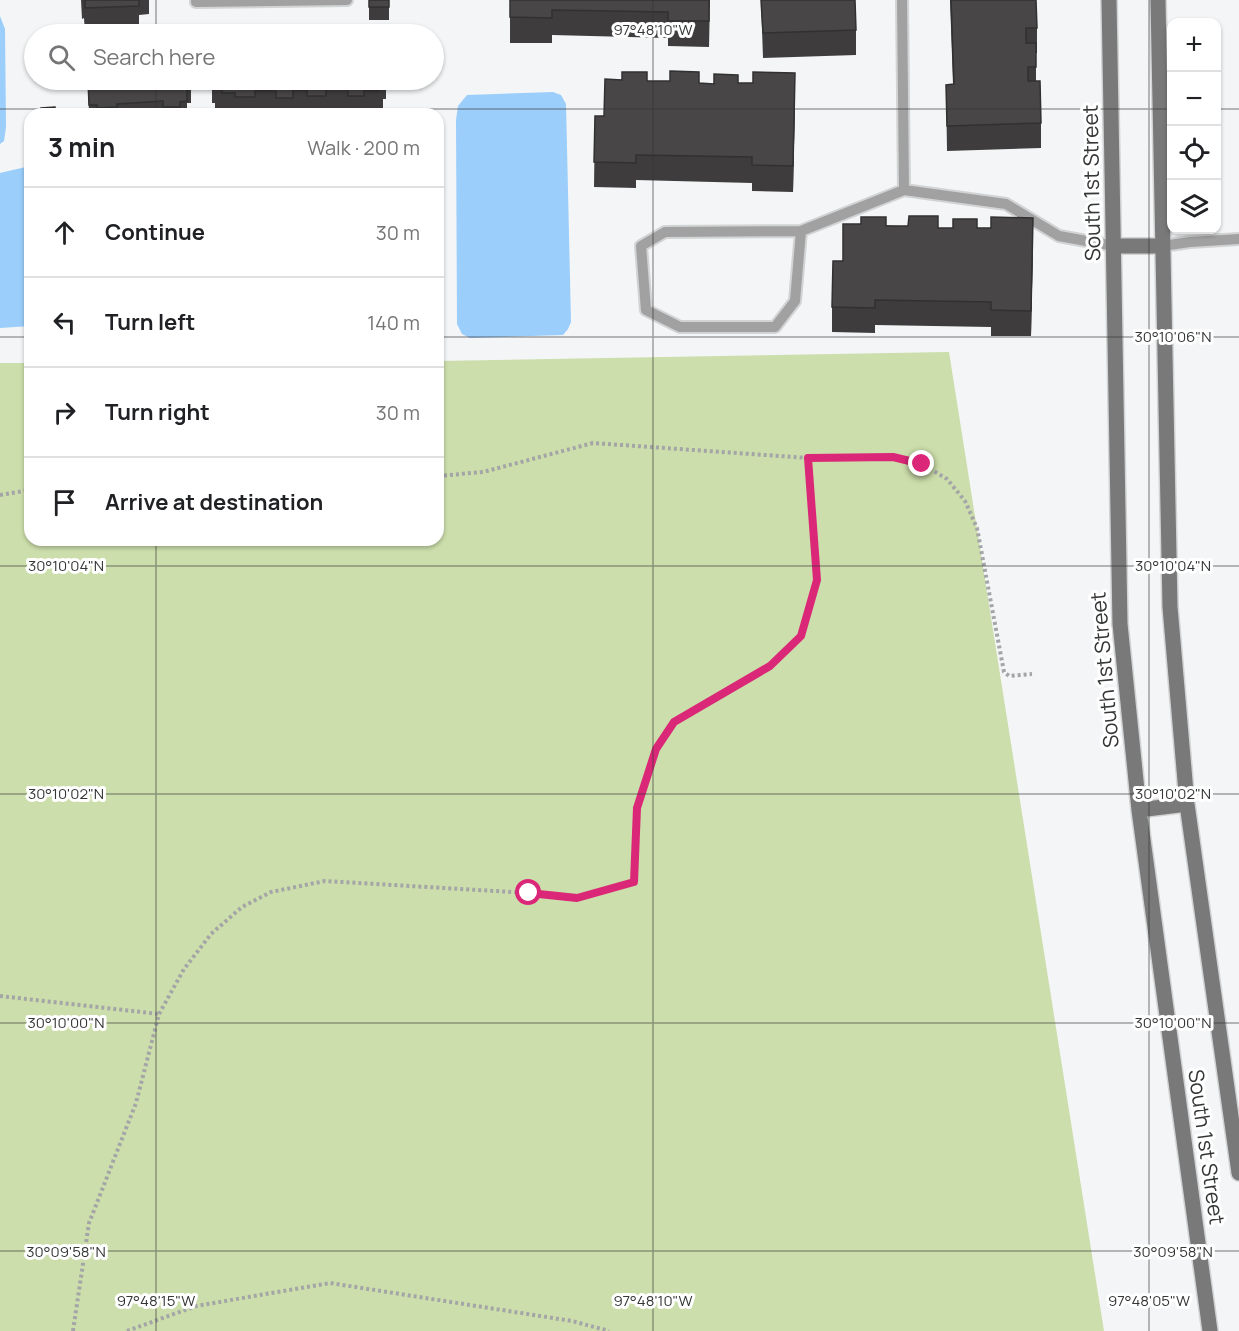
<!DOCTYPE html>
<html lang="en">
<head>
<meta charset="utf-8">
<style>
  body { margin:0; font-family:Manrope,sans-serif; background:#f6f6f6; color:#202124 }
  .controls { position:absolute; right:18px; top:18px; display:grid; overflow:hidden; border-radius:12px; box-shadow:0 2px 4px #0004 }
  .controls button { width:54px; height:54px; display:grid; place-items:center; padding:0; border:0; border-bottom:2px solid #e0e0e0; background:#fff; color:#202124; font:30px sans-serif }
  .stop { position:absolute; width:18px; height:18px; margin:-14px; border:4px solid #db2777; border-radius:50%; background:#fff }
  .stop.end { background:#db2777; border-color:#fff; box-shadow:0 2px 6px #0008 }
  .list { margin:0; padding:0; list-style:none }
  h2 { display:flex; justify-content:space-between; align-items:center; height:78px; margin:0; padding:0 24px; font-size:26px }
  h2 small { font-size:20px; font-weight:400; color:#757577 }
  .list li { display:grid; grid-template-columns:39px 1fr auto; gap:18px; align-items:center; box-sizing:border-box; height:90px; padding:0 24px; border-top:2px solid #e0e0e0 }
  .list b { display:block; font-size:22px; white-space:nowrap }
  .list em { font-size:20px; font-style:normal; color:#757577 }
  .icon { flex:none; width:33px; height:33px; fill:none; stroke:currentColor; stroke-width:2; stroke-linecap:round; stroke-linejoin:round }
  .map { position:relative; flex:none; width:1239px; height:1331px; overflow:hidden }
  .search { position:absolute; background:#fff; box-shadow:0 2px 4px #0004; left:24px; top:24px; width:420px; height:66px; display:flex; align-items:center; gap:15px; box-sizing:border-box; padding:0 21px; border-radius:33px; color:#757577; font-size:22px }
  .panel { position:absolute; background:#fff; box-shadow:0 2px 4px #0004; left:24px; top:108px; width:420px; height:438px; border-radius:18px }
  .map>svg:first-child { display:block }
  .green { fill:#ccdeab }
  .water { fill:#9bcefb }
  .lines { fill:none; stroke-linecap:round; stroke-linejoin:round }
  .lane-casing { stroke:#d1d3d4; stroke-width:14 }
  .secondary-casing { stroke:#d1d3d4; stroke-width:18 }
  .path { stroke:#a4a5a7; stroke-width:4; stroke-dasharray:3 3; stroke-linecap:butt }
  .lane { stroke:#a2a1a1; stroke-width:10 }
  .secondary { stroke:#7a7979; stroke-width:15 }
  .wall { fill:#3e3c3d }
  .shaded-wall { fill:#323132 }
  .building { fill:#484647; stroke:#323132; stroke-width:1.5 }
  .route { stroke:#db2777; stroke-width:8 }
  .ticks { fill:none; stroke:#353636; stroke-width:1.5; stroke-opacity:0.45 }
  .labels { text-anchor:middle; stroke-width:6; stroke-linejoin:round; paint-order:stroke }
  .street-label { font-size:21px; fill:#353636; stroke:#fff }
  .ticks-label { font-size:15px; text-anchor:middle; fill:#353636; stroke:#fff; stroke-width:6; stroke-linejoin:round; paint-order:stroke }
</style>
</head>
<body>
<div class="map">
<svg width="1239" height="1331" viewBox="0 0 1239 1331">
  <rect width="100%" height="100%" fill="#f3f5f7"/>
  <path class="green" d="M949,352l155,979h-1104v-968h30v177h408v-179z"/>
  <path class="water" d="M0,16l5,13 1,98 -2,14 -4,3z
    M553,92l8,3 5,9 5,218 -3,7 -5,6 -93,3 -8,-4 -5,-10 -1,-204 2,-14 9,-11z
    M30,166v160l-30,2v-155z"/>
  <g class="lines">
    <g class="lane-casing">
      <path id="lane" d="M196,0v2l151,-2
        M902,0l2,190
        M801,231l-6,70 -20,26h-95l-34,-17 -5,-64 24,-14 136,-1 103,-41 102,14 53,32 55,10
        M1162,246l28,-4 49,-3"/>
    </g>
    <g class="secondary-casing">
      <path id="secondary" d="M1109,0l11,624 19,186 71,521
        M1158,0l12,607 17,197 52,369
        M1114,246h48
        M1139,810l48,-6"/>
    </g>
    <path class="path" d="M438,476l45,-4 110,-29 215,15 85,-1 29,7 25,15 18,22 12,27 27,144 5,4 23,-2
      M0,495l30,-5
      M0,996l159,18
      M73,1331l16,-108 47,-120 23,-89 25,-45 27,-35 31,-27 29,-15 54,-11 204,12 48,5 57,-16 3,-74 19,-59 18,-27 96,-56 31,-30 16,-56 -9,-122
      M127,1331l69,-25 134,-23 242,38 37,10"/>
    <use href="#lane" class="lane"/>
    <use href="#secondary" class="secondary"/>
  </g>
  <path class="wall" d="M81,0h68v14l-10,1v16l-54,2 -1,-15 -2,1z
    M369,0h20v20h-20z
    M510,0h200l-1,47 -41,-1v-8l-116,-3v8h-42z
    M761,0l95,30v25l-93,3z
    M950,0h86l1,28v25h-1v28l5,42v25l-94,3 -1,-66 7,-1z
    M88,80h103v23h-4v11h-98z
    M212,80h174v19h-3v11h-5v4h-156v-2h-7v-9h-3z
    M647,81l67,3 24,-1 57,15 -2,94 -41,-1v-8l-116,-3v8l-42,-1 1,-71h9z
    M861,224l77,4h39l56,15 -2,93h-40v-9l-116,-2v8l-43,-1v-25l11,-46z"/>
  <path class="shaded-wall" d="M795,73v25l-2,94v-26z
    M1033,218v25l-2,93v-25z"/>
  <path class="building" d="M85,0h54v6l-54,2z
    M369,0h20v7h-20z
    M510,0h199v21h-41v-9l-116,-2v8l-42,-1z
    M761,0h94l1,30 -93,3z
    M951,0h85l1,28h-11v15h10v24h-8v14h12l1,42 -94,3 -1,-41 8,-1z
    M275,26h24v8h-24z
    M347,26h16v5h13v3h-71v-7h20v7h22z
    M232,29h21v5h-33h12z
    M670,71l29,1v11l15,1v-10l24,1v8h15v-11l42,1 -2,93 -41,-1v-8l-116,-2v8l-42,-1 1,-46h9l1,-37 17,1v-8h25v9h23z
    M88,80h103v3h-4v18l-7,1v5h-17v-6l-46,3v3l-20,1v-3h-8z
    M215,80h168v5h-5v6h-14v5h-16v-7h-22v7h-19v-6h-14v8h-17v-7h-21v6h-20v-4h-13v-6h-7z
    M55,107v7h-14v-6z
    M909,216h29v12h15v-9h24v9h14v-11l42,1 -2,93 -40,-1v-8l-116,-2v8l-43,-1 1,-46h10v-37h18v-7h25v9h22z"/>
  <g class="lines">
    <path class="route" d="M529,893l48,5 57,-16 3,-74 19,-59 18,-27 96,-56 31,-30 16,-56 -9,-122 85,-1 29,7"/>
  </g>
  <path class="ticks" d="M156,0v34M653,0v1331M1149,0v1331M156,80v34M0,109h1172M1216,109h23M0,337h30M438,337h801M156,540v791M0,566h1239M0,794h1239M0,1023h1239M0,1251h1239"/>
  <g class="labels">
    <g class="street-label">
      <text transform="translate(1092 183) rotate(-91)" y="7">South 1st Street</text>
      <text transform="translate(1105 670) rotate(-95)" y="7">South 1st Street</text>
      <text transform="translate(1206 1147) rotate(82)" y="7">South 1st Street</text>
    </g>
  </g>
  <g class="ticks-label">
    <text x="653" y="35">97°48'10"W</text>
    <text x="1173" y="342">30°10'06"N</text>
    <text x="66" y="571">30°10'04"N</text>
    <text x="1173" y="571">30°10'04"N</text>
    <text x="66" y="799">30°10'02"N</text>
    <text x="1173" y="799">30°10'02"N</text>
    <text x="66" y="1028">30°10'00"N</text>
    <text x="1173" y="1028">30°10'00"N</text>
    <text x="66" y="1257">30°09'58"N</text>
    <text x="1173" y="1257">30°09'58"N</text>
    <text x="156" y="1306">97°48'15"W</text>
    <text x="653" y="1306">97°48'10"W</text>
    <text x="1149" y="1306">97°48'05"W</text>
  </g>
</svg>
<div class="controls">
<button>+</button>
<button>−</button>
<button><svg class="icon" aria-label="locate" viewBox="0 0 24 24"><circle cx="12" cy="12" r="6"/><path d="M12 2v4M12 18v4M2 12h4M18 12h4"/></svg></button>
<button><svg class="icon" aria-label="layers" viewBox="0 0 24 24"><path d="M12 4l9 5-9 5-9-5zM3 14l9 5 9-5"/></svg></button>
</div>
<div class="stop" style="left:529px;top:893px"></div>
<div class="stop end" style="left:922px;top:464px"></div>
<div class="search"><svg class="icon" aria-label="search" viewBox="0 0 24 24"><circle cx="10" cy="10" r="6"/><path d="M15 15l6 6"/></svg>Search here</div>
<section class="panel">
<h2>3 min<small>Walk · 200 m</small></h2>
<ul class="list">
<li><svg class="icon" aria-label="ahead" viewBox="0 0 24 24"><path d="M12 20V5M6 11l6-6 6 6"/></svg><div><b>Continue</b></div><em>30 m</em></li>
<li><svg class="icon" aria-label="left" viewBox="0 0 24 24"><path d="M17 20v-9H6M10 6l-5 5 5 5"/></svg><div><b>Turn left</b></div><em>140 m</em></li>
<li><svg class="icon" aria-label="right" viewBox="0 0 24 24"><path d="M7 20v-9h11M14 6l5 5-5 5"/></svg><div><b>Turn right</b></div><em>30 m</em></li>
<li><svg class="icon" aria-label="arrive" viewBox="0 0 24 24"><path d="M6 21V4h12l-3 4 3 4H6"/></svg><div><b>Arrive at destination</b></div></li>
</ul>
</section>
</div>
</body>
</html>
